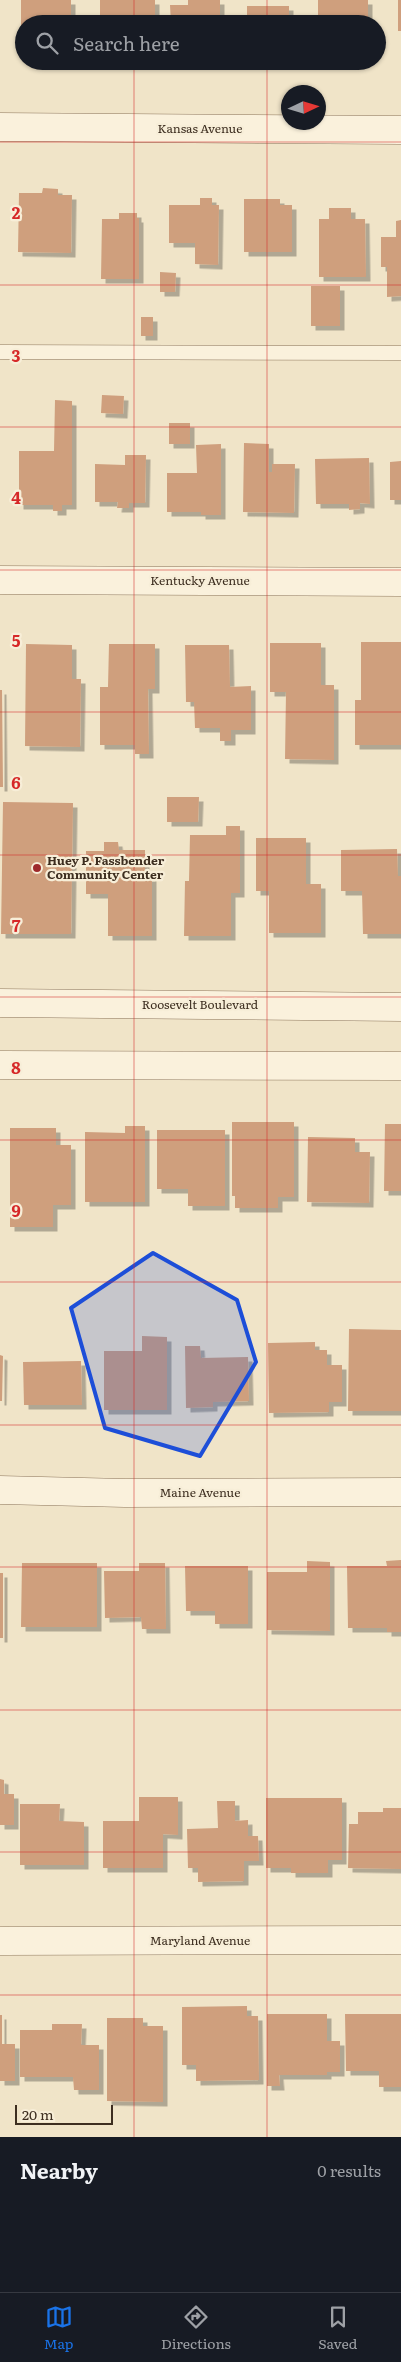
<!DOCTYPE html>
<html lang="en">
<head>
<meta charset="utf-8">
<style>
  body { margin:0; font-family:Literata,serif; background:#20242c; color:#f1f3f6 }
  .compass { position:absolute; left:281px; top:85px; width:45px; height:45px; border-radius:50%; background:#171b24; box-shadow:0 1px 4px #0004; rotate:86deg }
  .scale { position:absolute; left:15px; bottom:12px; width:98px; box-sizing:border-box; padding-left:5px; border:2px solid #3d2e20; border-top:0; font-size:14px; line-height:18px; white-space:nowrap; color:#3d2e20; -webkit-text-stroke:4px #f7eed8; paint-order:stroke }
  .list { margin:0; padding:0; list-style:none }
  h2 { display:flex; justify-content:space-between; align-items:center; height:65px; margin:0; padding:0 20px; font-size:21px }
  h2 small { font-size:16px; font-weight:400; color:#9ea1a6 }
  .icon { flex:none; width:28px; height:28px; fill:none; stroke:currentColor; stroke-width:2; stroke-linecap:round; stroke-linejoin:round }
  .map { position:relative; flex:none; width:401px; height:2137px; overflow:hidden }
  .search { position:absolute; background:#171b24; box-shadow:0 1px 4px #0004; left:15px; right:15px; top:15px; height:55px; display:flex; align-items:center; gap:12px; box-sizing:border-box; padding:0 18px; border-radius:28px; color:#9ea1a6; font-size:19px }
  .sheet { height:155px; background:#171b24 }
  nav { display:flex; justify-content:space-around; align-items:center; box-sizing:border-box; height:70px; border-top:1px solid #363941; background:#171b24; font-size:14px; color:#9ea1a6 }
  nav a { display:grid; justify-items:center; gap:2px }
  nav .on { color:#1a73e8 }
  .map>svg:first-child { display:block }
  .building { fill:#cf9f7d; filter:url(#shadow) }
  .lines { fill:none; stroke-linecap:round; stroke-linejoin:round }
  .service-casing { stroke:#8d765c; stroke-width:15 }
  .minor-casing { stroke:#8d765c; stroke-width:29 }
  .tertiary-casing { stroke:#8d765c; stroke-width:29 }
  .service { stroke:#faf1dc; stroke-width:14 }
  .minor { stroke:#faf1dc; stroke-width:28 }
  .tertiary { stroke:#faf1dc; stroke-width:28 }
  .marked { fill:#1d4ed8; fill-opacity:0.2; stroke:#1d4ed8; stroke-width:4; stroke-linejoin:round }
  .grid { fill:none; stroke:#d62828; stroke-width:1; stroke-opacity:0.55 }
  .poi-dot { fill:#9e2a2b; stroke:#f7eed8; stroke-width:2 }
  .labels { text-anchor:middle; stroke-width:4.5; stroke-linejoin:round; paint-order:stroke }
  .street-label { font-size:12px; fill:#3d2e20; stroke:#f7eed8 }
  .poi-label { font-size:12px; font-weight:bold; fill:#3d2e20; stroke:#f7eed8; text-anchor:start }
  .grid-label { font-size:16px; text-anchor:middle; font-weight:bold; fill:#d62828; stroke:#f7eed8; stroke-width:4.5; stroke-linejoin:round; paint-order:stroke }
</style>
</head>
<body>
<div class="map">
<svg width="401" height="2137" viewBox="0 0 401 2137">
  <defs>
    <filter id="shadow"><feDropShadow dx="4.5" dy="4.5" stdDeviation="0" flood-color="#0004"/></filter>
  </defs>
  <rect width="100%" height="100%" fill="#f0e4c8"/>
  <path class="building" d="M21,0h50v24h-47v11h-3z
    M100,0h55v24h-55z
    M188,0h32v24h-49l-1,-19h18z
    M318,0h50v24h-50z
    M398,0h3v31h-3z
    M247,6h42v18h-42z
    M260,61h17v3h-17z
    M43,188l15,1v6h14l-1,58 -53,-1 1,-59h23z
    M200,198h12v7h7l-1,60 -23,-1v-21h-26v-38h31z
    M244,199h36v6h12v47h-48z
    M329,208h22v11h14l1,58h-47v-58h10z
    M119,213h18v5h2v61h-38l1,-60h17z
    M401,220v76l-14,1v-30h-6v-30h15v-16z
    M160,272l16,1 -1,19h-15z
    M311,286h29v40h-29z
    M141,317h12v19h-12z
    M102,395l22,1 -1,18 -22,-1z
    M55,400l17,1v104h-10v6h-9v-6h-34v-54h35z
    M169,423h21v21h-21z
    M244,443l25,1v28h3v-8h23l-1,49 -51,-1z
    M221,444v71h-20v-3h-34v-39h30l-1,-28z
    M125,455h21l-1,48h-16v5h-12l1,-6h-23v-38l30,1z
    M369,458l1,46 -10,-1v6l-11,1v-6h-33l-1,-45z
    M401,461v39h-11v-38z
    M361,642h40v103h-46v-45h6z
    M270,643h51v42h13v75l-49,-1 1,-67h-16z
    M26,644l46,1v34h9l-1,68 -55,-1z
    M109,644h46v45h-7l1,65h-14v-9h-35v-58h8z
    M185,645h44l1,42 21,-1v44h-20v11h-11v-13h-25l-1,-26h-8z
    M0,690h2l1,97h-3z
    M167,797h32l-1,25h-31z
    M3,802l70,1 -2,131h-70z
    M226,826h14v67h-9v43h-47l1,-55h4l1,-46h36z
    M256,838h50v46h15v49h-52v-42h-13z
    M104,842h14l1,8h26v27h7v59h-44v-42h-22v-43h18z
    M397,849l1,27h3v58h-38l-1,-43h-21v-41z
    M232,1122h62v75h-16v11h-43v-12h-3z
    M385,1124h16v67h-17z
    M125,1126h20v76h-60v-70l40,1z
    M10,1128h46v17h15v60h-18v22h-43z
    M157,1130h68v76h-37v-17h-31z
    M308,1137l47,1v14h15l-1,51 -62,-1z
    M349,1329l52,1v81h-53z
    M142,1336l25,1v73h-63v-59h38z
    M315,1342v8h12v15h15v37h-13v10l-60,1 -1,-70z
    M185,1346h15l1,12 47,-1 1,44 -36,1v5l-27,1z
    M0,1355l3,1 -1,45h-2z
    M81,1361l1,44h-58l-1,-43z
    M401,1560v72h-14v-4h-39l-1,-62h40l-1,-5z
    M307,1561l23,1v69l-63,-1v-58h40z
    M22,1563h75v64h-76z
    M139,1563h26l1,66h-24l-1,-12 -36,1 -1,-47h35z
    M185,1566h63v58h-33v-13h-29z
    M0,1573h3v65h-3z
    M0,1779l4,1v14h10v31h-14z
    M139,1797h39v38l-15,-1v34h-60v-47h36z
    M266,1798h76v62h-14v13h-37v-5h-25z
    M217,1801h18v20l13,-1v16h10l1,25h-15v20l-46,1v-14h-10l-1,-39 31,-1z
    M20,1804h40l-1,17 25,1v43h-64z
    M383,1808h18v61l-53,-1 1,-44h9v-12h25z
    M247,2006v10h11l1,64 -63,1v-16h-14v-58z
    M267,2014h60v27h13v31h-13v3h-48l1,11h-13z
    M345,2014h56v73h-22v-16h-33z
    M0,2015h2v29h13v37h-15z
    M107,2018h36v8h20v76l-56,-1z
    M52,2024h30l-1,21h18v45h-25l-1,-13h-53v-47h32z"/>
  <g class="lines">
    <g class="service-casing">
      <path id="service" d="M0,352l401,1"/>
    </g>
    <g class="minor-casing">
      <path id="minor" d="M0,127l401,3
        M0,580l401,2
        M0,1490l125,3 276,-1
        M0,1941l401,-1"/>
    </g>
    <g class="tertiary-casing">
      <path id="tertiary" d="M0,1003l401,4
        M0,1065l401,1"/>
    </g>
    <use href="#service" class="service"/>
    <use href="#minor" class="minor"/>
    <use href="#tertiary" class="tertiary"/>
  </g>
  <path class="marked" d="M153,1253l84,47 19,62 -56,94 -95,-28 -34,-120z"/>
  <path class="grid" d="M134,0v24M267,0v24M134,61v2076M267,61v2076M0,142h401M0,285h401M0,427h401M0,570h401M0,712h401M0,855h401M0,997h401M0,1140h401M0,1282h401M0,1425h401M0,1567h401M0,1710h401M0,1852h401M0,1995h401"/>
  <circle class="poi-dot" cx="37" cy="868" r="5"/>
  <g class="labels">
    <g class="street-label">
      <text x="200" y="133">Kansas Avenue</text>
      <text x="200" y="585">Kentucky Avenue</text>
      <text x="200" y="1009">Roosevelt Boulevard</text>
      <text x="200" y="1497">Maine Avenue</text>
      <text x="200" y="1945">Maryland Avenue</text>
    </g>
    <g class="poi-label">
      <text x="47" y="865">Huey P. Fassbender<tspan x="47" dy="14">Community Center</tspan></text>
    </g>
  </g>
  <g class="grid-label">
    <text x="16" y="219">2</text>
    <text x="16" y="362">3</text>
    <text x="16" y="504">4</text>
    <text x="16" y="647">5</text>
    <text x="16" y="789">6</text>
    <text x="16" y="932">7</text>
    <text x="16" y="1074">8</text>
    <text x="16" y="1217">9</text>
  </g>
</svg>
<svg class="compass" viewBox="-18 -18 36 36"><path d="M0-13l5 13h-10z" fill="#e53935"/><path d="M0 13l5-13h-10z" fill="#9ea1a6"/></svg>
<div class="scale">20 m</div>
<div class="search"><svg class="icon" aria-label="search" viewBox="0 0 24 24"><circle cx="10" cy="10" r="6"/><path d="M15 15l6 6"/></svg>Search here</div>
</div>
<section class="sheet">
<h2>Nearby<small>0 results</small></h2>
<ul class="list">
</ul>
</section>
<nav>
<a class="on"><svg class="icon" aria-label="map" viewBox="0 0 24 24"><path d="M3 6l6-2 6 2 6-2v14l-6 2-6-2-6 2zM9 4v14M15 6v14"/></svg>Map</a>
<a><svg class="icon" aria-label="directions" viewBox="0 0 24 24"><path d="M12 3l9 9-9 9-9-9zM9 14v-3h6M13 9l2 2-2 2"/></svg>Directions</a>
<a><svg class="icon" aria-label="saved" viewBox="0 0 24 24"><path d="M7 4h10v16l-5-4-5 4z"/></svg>Saved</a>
</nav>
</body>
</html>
